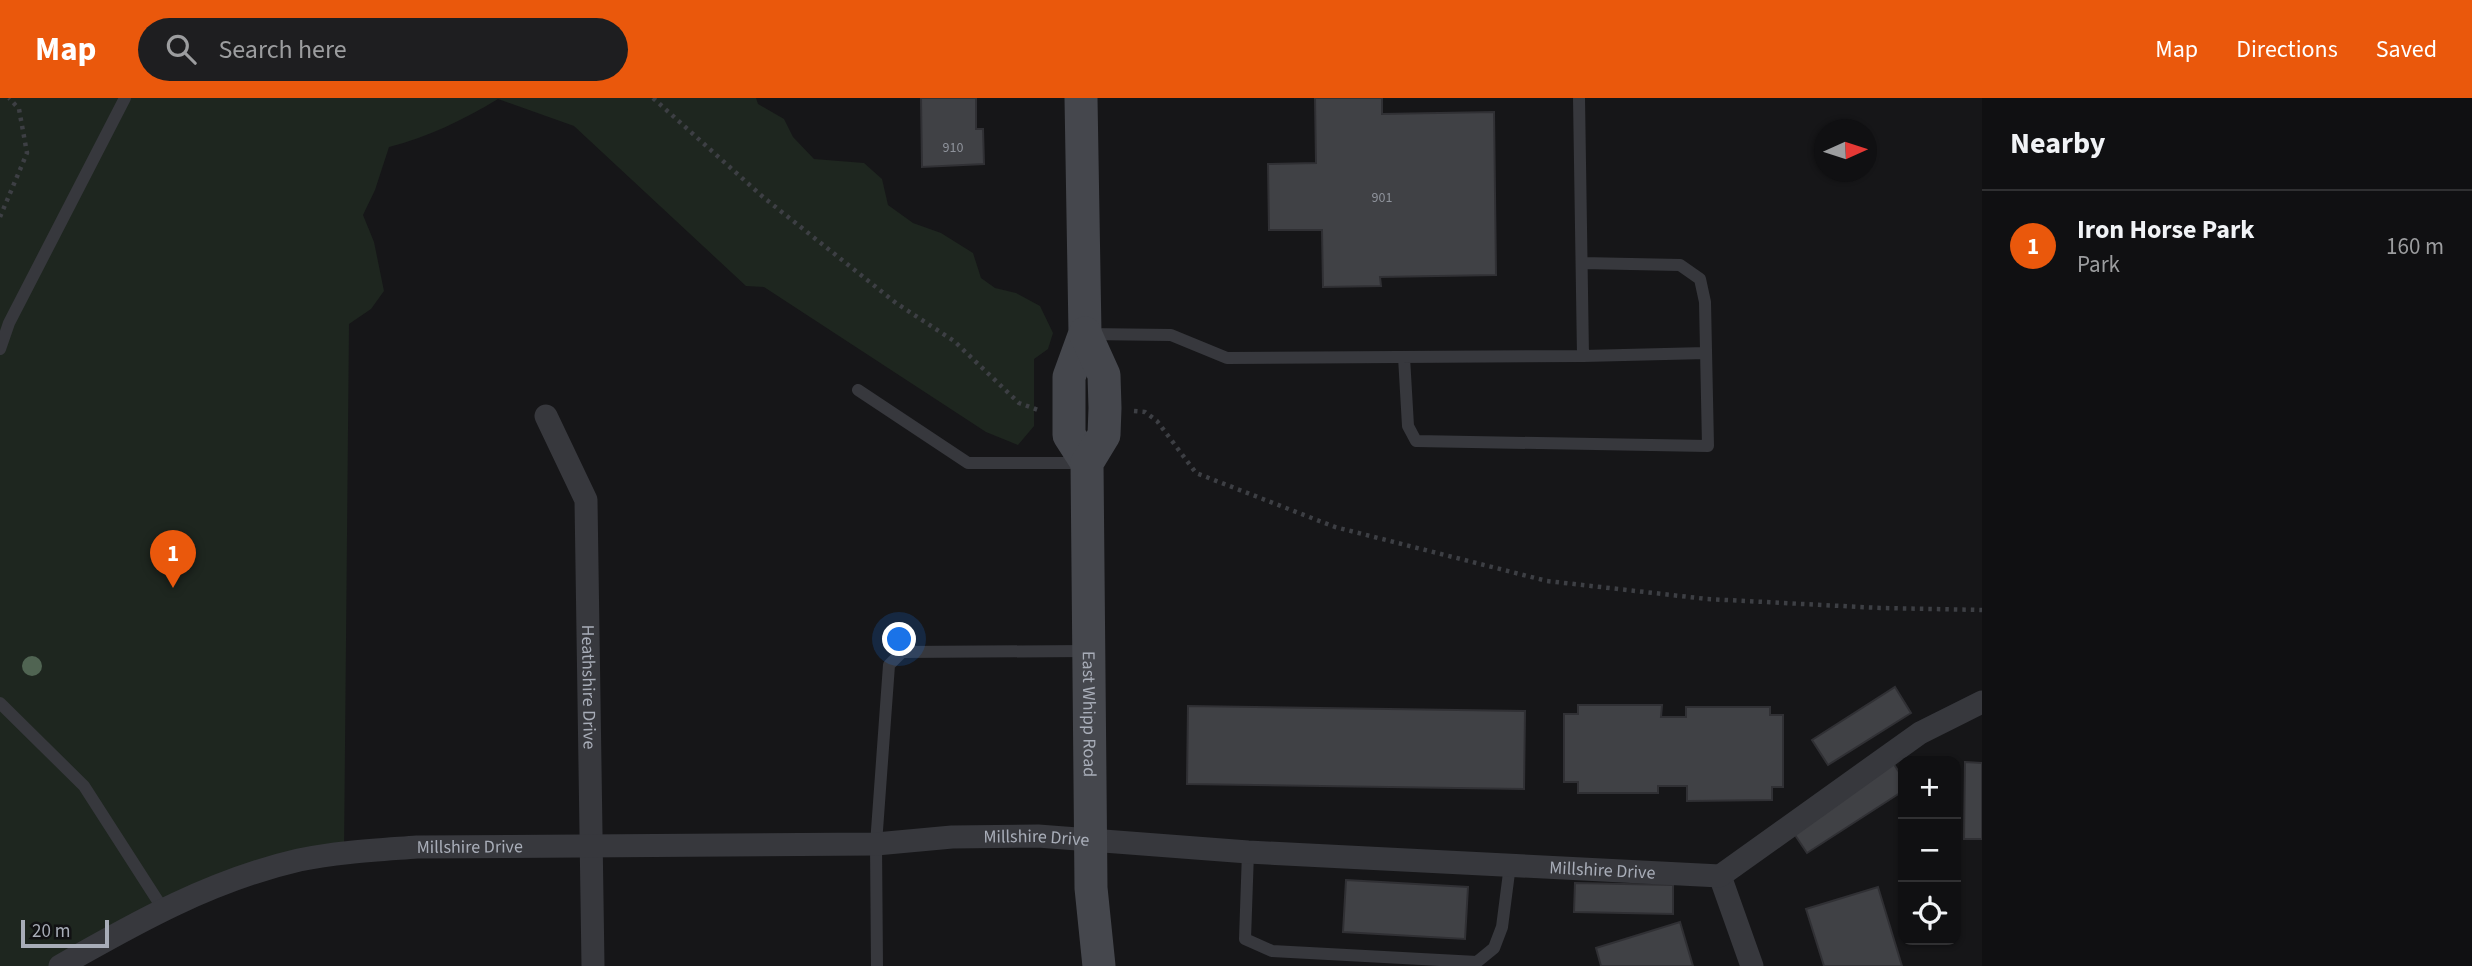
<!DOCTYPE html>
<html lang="en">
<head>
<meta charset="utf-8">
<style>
  body { margin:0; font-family:"Source Sans 3",sans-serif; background:#1e1e20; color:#f1f3f6 }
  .controls { position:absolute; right:21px; bottom:21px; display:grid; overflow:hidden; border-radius:14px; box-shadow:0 2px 5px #0004 }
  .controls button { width:63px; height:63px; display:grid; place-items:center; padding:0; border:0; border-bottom:2px solid #303032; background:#101012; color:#f1f3f6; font:35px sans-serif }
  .compass { position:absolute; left:1814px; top:21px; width:63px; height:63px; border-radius:50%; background:#101012; box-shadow:0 2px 5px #0004; rotate:87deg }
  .scale { position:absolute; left:21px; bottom:18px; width:88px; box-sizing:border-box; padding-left:7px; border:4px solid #a8adb8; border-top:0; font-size:19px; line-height:24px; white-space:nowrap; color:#a8adb8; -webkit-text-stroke:5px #111113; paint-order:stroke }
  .you { position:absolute; left:900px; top:542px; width:24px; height:24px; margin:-18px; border:5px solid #fff; border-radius:50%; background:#1a73e8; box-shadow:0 0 0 10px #1a73e833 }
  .badge { display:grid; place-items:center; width:46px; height:46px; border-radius:50%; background:#ea580c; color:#fff; font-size:23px; font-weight:700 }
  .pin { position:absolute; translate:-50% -58px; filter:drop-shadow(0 2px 4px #0008) }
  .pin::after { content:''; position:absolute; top:37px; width:24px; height:21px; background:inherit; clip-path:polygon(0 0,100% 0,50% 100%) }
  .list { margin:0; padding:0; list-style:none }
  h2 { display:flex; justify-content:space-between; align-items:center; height:91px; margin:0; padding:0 28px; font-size:30px }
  h2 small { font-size:23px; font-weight:400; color:#9c9d9f }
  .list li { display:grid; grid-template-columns:46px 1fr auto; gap:21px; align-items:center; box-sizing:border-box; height:112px; padding:0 28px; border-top:2px solid #303032 }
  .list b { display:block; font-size:26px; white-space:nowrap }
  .list p { margin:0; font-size:23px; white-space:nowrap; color:#9c9d9f }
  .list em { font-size:23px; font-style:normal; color:#9c9d9f }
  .icon { flex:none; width:38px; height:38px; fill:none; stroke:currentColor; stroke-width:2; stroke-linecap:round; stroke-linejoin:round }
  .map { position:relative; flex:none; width:1982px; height:868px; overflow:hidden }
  header { display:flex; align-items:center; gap:42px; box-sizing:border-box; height:98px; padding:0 35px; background:#ea580c; color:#fff }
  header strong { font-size:33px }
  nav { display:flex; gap:38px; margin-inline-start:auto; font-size:24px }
  .search { width:490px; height:63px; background:#1e1e20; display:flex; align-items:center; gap:18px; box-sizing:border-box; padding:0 24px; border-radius:38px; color:#9c9d9f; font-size:26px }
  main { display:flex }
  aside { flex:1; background:#101012 }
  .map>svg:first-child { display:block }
  .green { fill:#1e261f }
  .building { fill:#404145; stroke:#303034; stroke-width:2 }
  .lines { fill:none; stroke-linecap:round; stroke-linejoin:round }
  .path { stroke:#3d3f44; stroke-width:4.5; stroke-dasharray:3.5 5; stroke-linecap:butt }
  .service { stroke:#37383d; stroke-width:12 }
  .minor { stroke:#37383d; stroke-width:23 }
  .secondary { stroke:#45474d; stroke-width:33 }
  .tree { fill:#506452 }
  .labels { text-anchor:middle; stroke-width:5; stroke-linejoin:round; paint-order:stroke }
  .number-label { font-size:14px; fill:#8e929b }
  .street-label { font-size:18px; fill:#a8adb8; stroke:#111113 }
</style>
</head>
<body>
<header>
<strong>Map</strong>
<div class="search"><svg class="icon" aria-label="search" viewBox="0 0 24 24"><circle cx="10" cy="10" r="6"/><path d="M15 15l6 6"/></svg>Search here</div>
<nav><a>Map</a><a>Directions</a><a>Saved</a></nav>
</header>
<main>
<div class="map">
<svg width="1982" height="868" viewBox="0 0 1982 868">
  <rect width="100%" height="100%" fill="#161618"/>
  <path class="green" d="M0,0h756l2,6 26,15 9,18 21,22 50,4 18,16 6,26 25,18 28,10 32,20 8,25 14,10 21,5 24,13 13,27 -5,16 -14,10v67l-16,19 -32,-13 -222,-145 -18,-1 -172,-160 -76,-27c-35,21 -70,38 -109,48l-14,43 -12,25 11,27 10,49 -13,18 -22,15 -5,529 -44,7 -240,106h-60z"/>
  <path class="building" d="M921,0h55v31h7l1,35 -62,3z
    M1315,0h67v16l112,-2 2,163 -116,2 1,9 -58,1 -1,-57h-53l-1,-66 48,-1z
    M1895,589l16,26 -83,52 -16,-25z
    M1578,607h84l-1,12h25v-10h84v8h13v72h-11v13l-85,1v-15h-29v7h-80v-11h-14v-68h14z
    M1188,608l337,5 -1,78 -337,-5z
    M1965,664l17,1v76h-18z
    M1893,665l10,15v13l-96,62 -16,-24z
    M1346,782l122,7 -3,52 -122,-7z
    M1575,785l98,2v29l-99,-2z
    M1878,789l24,79h-78l-18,-57z
    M1680,824l13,44h-92l-5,-18z"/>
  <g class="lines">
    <path class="path" d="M653,0l110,99 133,106 58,38 65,62 19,7
      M0,119l27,-64 -8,-44 -10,-11
      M1134,313l11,1 12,9 39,52 139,54 212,54 160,18 173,9 102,2"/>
    <path class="service" d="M1087,236l84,1 56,23 356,-2 -4,-258
      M0,251l9,-26 116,-225
      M1583,258l123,-3
      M1404,259l4,69 8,15 292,5 -3,-144 -5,-23 -20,-14 -98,-2
      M858,292l110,73h116
      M0,605l84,83 79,123
      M1248,754l-3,87 27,12 205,11 17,-14 8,-21 8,-62
      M877,868l-1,-122 13,-179 13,-13 185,-1"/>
    <g class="minor">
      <path id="s1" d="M546,318l40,84 7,466"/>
      <path d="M1720,778l32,90"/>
      <path id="s2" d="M60,868c77,-44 152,-86 239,-106 39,-8 79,-10 118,-13l459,-3 76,-7 86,-1 210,16 472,24 200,-143 62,-31"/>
    </g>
    <g class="secondary">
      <path d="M1081,0l4,235 -16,44v58l18,28"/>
      <path id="s3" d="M1085,235l19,42 1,33 -1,27 -17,28 4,425 8,78"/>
    </g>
  </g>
  <circle class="tree" cx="32" cy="568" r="10"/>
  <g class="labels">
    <g class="number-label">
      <text x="953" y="54">910</text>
      <text x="1382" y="104">901</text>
    </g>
    <g class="street-label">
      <text dy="6" stroke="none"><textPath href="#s1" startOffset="280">Heathshire Drive</textPath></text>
      <text dy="6" stroke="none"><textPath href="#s3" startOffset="390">East Whipp Road</textPath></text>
      <text dy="6" stroke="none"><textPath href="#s2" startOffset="1001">Millshire Drive</textPath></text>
      <text dy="6" stroke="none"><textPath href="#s2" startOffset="434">Millshire Drive</textPath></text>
      <text dy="6" stroke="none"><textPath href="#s2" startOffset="1568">Millshire Drive</textPath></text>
    </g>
  </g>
</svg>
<div class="controls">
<button>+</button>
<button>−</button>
<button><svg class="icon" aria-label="locate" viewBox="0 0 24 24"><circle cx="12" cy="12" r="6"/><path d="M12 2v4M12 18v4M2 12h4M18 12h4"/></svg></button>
</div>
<svg class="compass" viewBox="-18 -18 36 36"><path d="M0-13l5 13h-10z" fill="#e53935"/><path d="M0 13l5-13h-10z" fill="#9c9d9f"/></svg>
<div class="scale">20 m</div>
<div class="you"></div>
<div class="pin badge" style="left:173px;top:490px">1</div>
</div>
<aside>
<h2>Nearby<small></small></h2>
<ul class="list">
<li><span class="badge">1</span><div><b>Iron Horse Park</b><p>Park</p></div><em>160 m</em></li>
</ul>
</aside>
</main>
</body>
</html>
